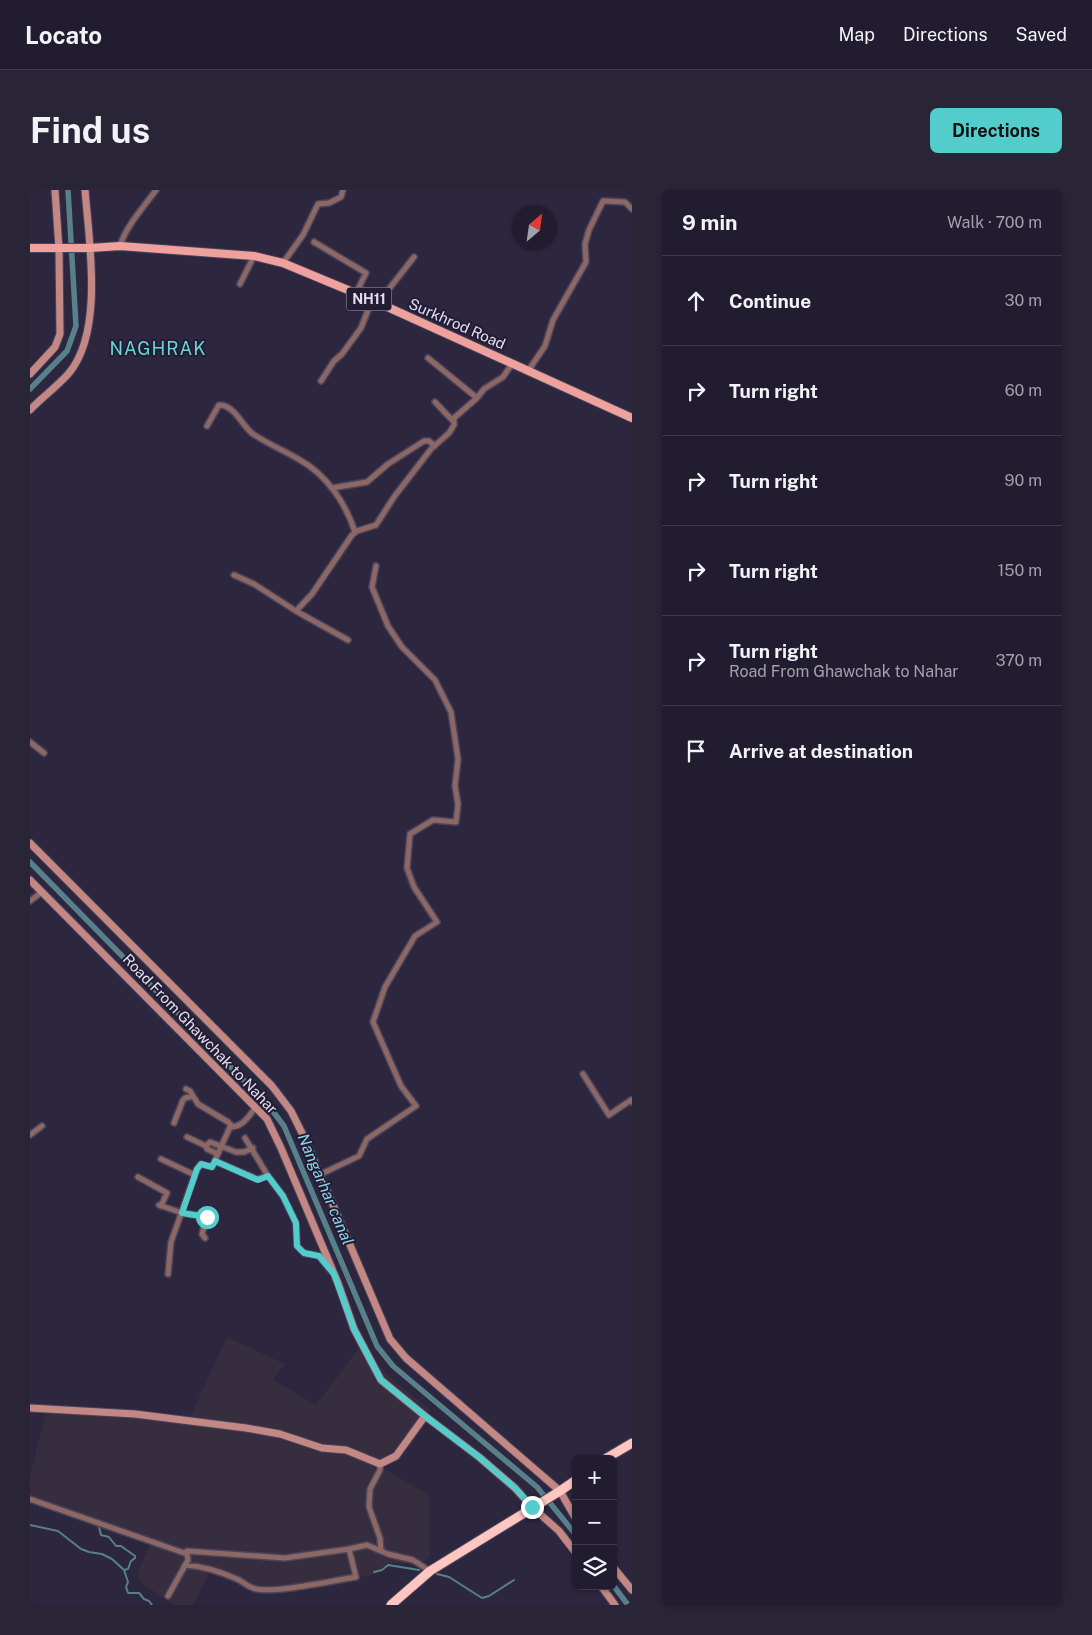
<!DOCTYPE html>
<html lang="en">
<head>
<meta charset="utf-8">
<style>
  body { margin:0; font-family:"Public Sans",sans-serif; background:#292537; color:#f1f3f6 }
  .controls { position:absolute; right:15px; bottom:15px; display:grid; overflow:hidden; border-radius:8px; box-shadow:0 1px 4px #0004 }
  .controls button { width:45px; height:45px; display:grid; place-items:center; padding:0; border:0; border-bottom:1px solid #3e3a4b; background:#211c2f; color:#f1f3f6; font:25px sans-serif }
  .compass { position:absolute; left:482px; top:15px; width:45px; height:45px; border-radius:50%; background:#211c2f; box-shadow:0 1px 4px #0004; rotate:29deg }
  .stop { position:absolute; width:15px; height:15px; margin:-11px; border:4px solid #53cdcb; border-radius:50%; background:#fff }
  .stop.end { background:#53cdcb; border-color:#fff; box-shadow:0 1px 5px #0008 }
  .list { margin:0; padding:0; list-style:none }
  h2 { display:flex; justify-content:space-between; align-items:center; height:65px; margin:0; padding:0 20px; font-size:21px }
  h2 small { font-size:16px; font-weight:400; color:#a2a1aa }
  .list li { display:grid; grid-template-columns:32px 1fr auto; gap:15px; align-items:center; box-sizing:border-box; height:90px; padding:0 20px; border-top:1px solid #3e3a4b }
  .list b { display:block; font-size:19px; white-space:nowrap }
  .list p { margin:0; font-size:16px; white-space:nowrap; color:#a2a1aa }
  .list em { font-size:16px; font-style:normal; color:#a2a1aa }
  .icon { flex:none; width:28px; height:28px; fill:none; stroke:currentColor; stroke-width:2; stroke-linecap:round; stroke-linejoin:round }
  .map { position:relative; flex:none; width:602px; height:1415px; overflow:hidden; border-radius:8px }
  header { display:flex; align-items:center; gap:30px; box-sizing:border-box; height:70px; padding:0 25px; background:#211c2f; border-bottom:1px solid #3e3a4b }
  header strong { font-size:24px }
  nav { display:flex; gap:28px; margin-inline-start:auto; font-size:18px }
  .intro { display:flex; align-items:center; justify-content:space-between; box-sizing:border-box; height:120px; padding:0 30px }
  h1 { margin:0; font-size:35px }
  .button { padding:12px 22px; border-radius:8px; background:#53cdcb; color:#111; font-size:18px; font-weight:700 }
  main { display:flex; gap:30px; padding:0 30px }
  aside { flex:1; background:#211c2f; border-radius:8px; box-shadow:0 1px 4px #0004 }
  .map>svg:first-child { display:block }
  .industrial { fill:#362e3e }
  .lines { fill:none; stroke-linecap:round; stroke-linejoin:round }
  .stream { stroke:#57808b; stroke-width:2 }
  .canal { stroke:#57808b; stroke-width:5.5 }
  .street-casing { stroke:#49435b; stroke-width:8 }
  .secondary-casing { stroke:#49435b; stroke-width:9 }
  .primary-casing { stroke:#49435b; stroke-width:10 }
  .highway-casing { stroke:#49435b; stroke-width:11 }
  .street { stroke:#8d6764; stroke-width:5 }
  .secondary { stroke:#c48884; stroke-width:7 }
  .primary { stroke:#efa29d; stroke-width:8 }
  .highway { stroke:#fec6c1; stroke-width:9 }
  .route { stroke:#53cdcb; stroke-width:6 }
  .labels { text-anchor:middle; stroke-width:4; stroke-linejoin:round; paint-order:stroke }
  .shield { fill:#221c35; stroke:#a8a4b7; stroke-width:1 }
  .shield-label { font-size:14px; font-weight:bold; fill:#e2deef }
  .street-label { font-size:15px; fill:#e2deef; stroke:#221c35 }
  .water-label { font-size:16px; font-style:italic; fill:#8cd7ea; stroke:#221c35 }
  .quarter-label { font-size:18px; letter-spacing:1px; fill:#6bd8d5; stroke:#221c35 }
</style>
</head>
<body>
<header>
<strong>Locato</strong>
<nav><a>Map</a><a>Directions</a><a>Saved</a></nav>
</header>
<div class="intro"><h1>Find us</h1><a class="button">Directions</a></div>
<main>
<div class="map">
<svg width="602" height="1415" viewBox="0 0 602 1415">
  <rect width="100%" height="100%" fill="#2c263f"/>
  <path class="industrial" d="M197,1147l58,27 -12,16 43,25 49,-65 13,25 20,19 33,26 -48,58 46,27 1,62 -12,10 -9,-4h-17l-7,2 -10,10 -113,16 -23,-9 -30,-9 -16,32h-19l-34,-23 -3,-9 14,-29 -121,-41v-28l17,-66 143,8z"/>
  <g class="lines">
    <path class="stream" d="M0,1312l50,17
      M0,1335l28,6 23,18 8,3 13,2 10,5 12,11 4,12 -2,5 2,6h11l5,6 5,2 3,4
      M66,1335l3,2 2,8 8,2 7,9h5l14,10v2l-4,3 -3,8 -4,1
      M344,1382l8,-2 6,-5 31,5
      M407,1384l12,3 33,21 7,-2 25,-16"/>
    <path class="canal" d="M0,199l37,-38 9,-25 -8,-136
      M0,672l239,244 15,20 93,220 16,20 144,121 39,48
      M583,1395l15,20"/>
    <g class="street-casing">
      <path id="street" d="M284,52l52,31 -10,20
        M90,56c6,-20 24,-39 36,-56
        M253,73l20,-28 15,-31 11,-1 12,-6 2,-7
        M210,94l14,-28
        M348,113l36,-46
        M398,168l49,40
        M498,181l17,-25 8,-26 33,-58 -1,-18 4,-14 14,-29 22,1 7,7
        M291,191l13,-20 8,-7 19,-26 11,-28
        M405,212l19,20
        M177,236l12,-21c16,0 23,21 34,29 15,10 32,17 47,26 27,15 46,44 55,72
        M302,298l35,-6 21,-18 36,-23h5l6,5
        M204,385l20,9 42,27 52,29
        M266,421l16,-17 40,-59 5,-4 19,-6 18,-28 37,-48 18,-16 5,-8v-7l23,-20 7,-9 19,-12 9,-13
        M0,552l14,11
        M0,711l12,-9
        M553,884l26,41 22,-15 1,2
        M156,899l4,2 8,13 30,18 3,3 -1,2
        M144,933l9,-23 2,-2 8,-2
        M0,945l12,-9
        M157,947l19,9 4,-4 26,10h8l9,-4
        M215,948l23,38 15,20 13,27 1,23 7,7 15,3 12,15
        M176,956l1,3 11,5
        M131,969l34,16
        M185,971l42,18 11,-3
        M289,985l40,-19 8,-17 49,-33 -15,-20 -28,-64 12,-35 30,-51 22,-14 -23,-35 -7,-19 3,-34 23,-14 23,2 2,-18 -3,-18 3,-27 -7,-47 -16,-32 -33,-33 -14,-21 -16,-39 4,-21
        M108,987l29,16 -6,13
        M129,1015l23,8 25,4 -5,17 3,4
        M138,1084l3,-32 26,-73 4,-5 11,3 18,-40c13,0 18,-10 26,-20
        M350,1274v6l-10,19 -1,18 11,31 1,13
        M0,1309l157,55 1,6 -20,36
        M155,1363l2,-2 98,7 64,-9
        M155,1375c17,1 36,7 52,14 5,2 10,7 16,9 17,7 82,-8 103,-11l-7,-28 18,-4 21,9 25,6 17,11"/>
    </g>
    <g class="secondary-casing">
      <path id="secondary" d="M0,184l25,-27 5,-13 -1,-85 -4,-59
        M0,220c12,-13 28,-24 39,-37 35,-42 20,-132 16,-183
        M0,653l242,243 19,25 14,28 85,200 16,19 154,133 16,28
        M0,690l237,239 14,29 57,135 16,46 27,51 44,36 54,41 36,31 17,19 27,24 17,22
        M0,1218l105,6 111,14 34,6 42,14 24,2 34,14 16,-8 29,-40
        M583,1377l19,23
        M571,1396l14,19"/>
    </g>
    <g class="primary-casing">
      <path id="primary" d="M0,58h60l30,-2 134,10 29,7 89,37 260,118"/>
    </g>
    <g class="highway-casing">
      <path id="highway" d="M575,1269l27,-16
        M361,1415l39,-34 130,-80 16,-11"/>
    </g>
    <use href="#street" class="street"/>
    <use href="#secondary" class="secondary"/>
    <use href="#primary" class="primary"/>
    <use href="#highway" class="highway"/>
  </g>
  <g class="lines">
    <path class="route" d="M177,1027l-25,-4 15,-44 4,-5 11,3 3,-6 43,19 10,-4 15,20 13,27 1,23 7,7 15,3 15,18 20,55 27,51 44,36 54,41 36,31 17,19"/>
  </g>
  <g class="labels">
    <rect class="shield" x="316.5" y="97.5" width="45" height="23" rx="4"/>
    <g class="shield-label">
      <text x="339" y="114">NH11</text>
    </g>
    <g class="street-label">
      <text transform="translate(427 134) rotate(24)" y="5">Surkhrod Road</text>
      <text transform="translate(170 844) rotate(46)" y="5">Road From Ghawchak to Nahar</text>
    </g>
    <g class="water-label">
      <text transform="translate(296 999) rotate(67)" y="6">Nangarhar canal</text>
    </g>
    <g class="quarter-label">
      <text x="128" y="165">NAGHRAK</text>
    </g>
  </g>
</svg>
<div class="controls">
<button>+</button>
<button>−</button>
<button><svg class="icon" aria-label="layers" viewBox="0 0 24 24"><path d="M12 4l9 5-9 5-9-5zM3 14l9 5 9-5"/></svg></button>
</div>
<svg class="compass" viewBox="-18 -18 36 36"><path d="M0-13l5 13h-10z" fill="#e53935"/><path d="M0 13l5-13h-10z" fill="#a2a1aa"/></svg>
<div class="stop" style="left:177px;top:1027px"></div>
<div class="stop end" style="left:502px;top:1317px"></div>
</div>
<aside>
<h2>9 min<small>Walk · 700 m</small></h2>
<ul class="list">
<li><svg class="icon" aria-label="ahead" viewBox="0 0 24 24"><path d="M12 20V5M6 11l6-6 6 6"/></svg><div><b>Continue</b></div><em>30 m</em></li>
<li><svg class="icon" aria-label="right" viewBox="0 0 24 24"><path d="M7 20v-9h11M14 6l5 5-5 5"/></svg><div><b>Turn right</b></div><em>60 m</em></li>
<li><svg class="icon" aria-label="right" viewBox="0 0 24 24"><path d="M7 20v-9h11M14 6l5 5-5 5"/></svg><div><b>Turn right</b></div><em>90 m</em></li>
<li><svg class="icon" aria-label="right" viewBox="0 0 24 24"><path d="M7 20v-9h11M14 6l5 5-5 5"/></svg><div><b>Turn right</b></div><em>150 m</em></li>
<li><svg class="icon" aria-label="right" viewBox="0 0 24 24"><path d="M7 20v-9h11M14 6l5 5-5 5"/></svg><div><b>Turn right</b><p>Road From Ghawchak to Nahar</p></div><em>370 m</em></li>
<li><svg class="icon" aria-label="arrive" viewBox="0 0 24 24"><path d="M6 21V4h12l-3 4 3 4H6"/></svg><div><b>Arrive at destination</b></div></li>
</ul>
</aside>
</main>
</body>
</html>
